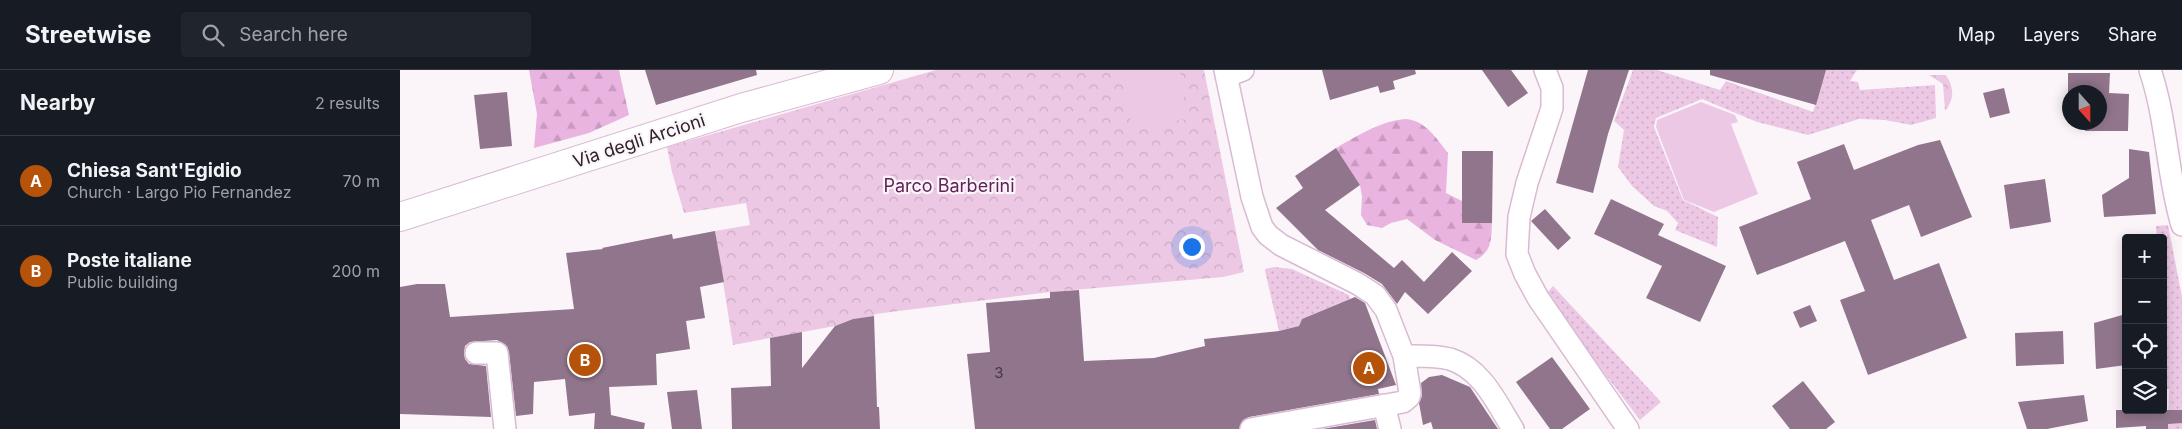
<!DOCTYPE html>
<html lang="en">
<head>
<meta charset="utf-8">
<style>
  body { margin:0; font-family:Inter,sans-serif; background:#20242c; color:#f1f3f6 }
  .controls { position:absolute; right:15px; bottom:15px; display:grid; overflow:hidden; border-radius:5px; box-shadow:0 2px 12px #0003 }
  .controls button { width:45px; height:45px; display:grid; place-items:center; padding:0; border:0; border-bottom:1px solid #363941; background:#171b24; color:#f1f3f6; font:25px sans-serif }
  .compass { position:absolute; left:1662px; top:15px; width:45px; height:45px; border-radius:50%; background:#171b24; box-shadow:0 2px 12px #0003; rotate:159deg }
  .you { position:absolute; left:791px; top:176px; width:18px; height:18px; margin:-12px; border:4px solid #fff; border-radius:50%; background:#1a73e8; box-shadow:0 0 0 8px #1a73e833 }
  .badge { display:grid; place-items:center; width:32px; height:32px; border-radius:50%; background:#b45309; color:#fff; font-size:16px; font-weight:700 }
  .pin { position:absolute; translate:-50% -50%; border:2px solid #fff; box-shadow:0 1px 5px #0006 }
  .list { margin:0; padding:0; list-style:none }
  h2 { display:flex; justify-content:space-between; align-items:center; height:65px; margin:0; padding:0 20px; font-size:21px }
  h2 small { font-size:16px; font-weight:400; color:#9ea1a6 }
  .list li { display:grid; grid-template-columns:32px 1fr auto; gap:15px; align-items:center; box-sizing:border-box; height:90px; padding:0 20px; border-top:1px solid #363941 }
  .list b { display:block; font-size:19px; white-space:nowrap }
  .list p { margin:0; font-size:16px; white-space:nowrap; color:#9ea1a6 }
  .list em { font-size:16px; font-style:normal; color:#9ea1a6 }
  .icon { flex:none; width:28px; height:28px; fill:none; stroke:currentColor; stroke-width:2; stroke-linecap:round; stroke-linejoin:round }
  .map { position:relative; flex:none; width:1782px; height:359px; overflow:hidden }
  header { display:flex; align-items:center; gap:30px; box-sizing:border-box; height:70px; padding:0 25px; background:#171b24; border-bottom:1px solid #363941 }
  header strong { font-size:24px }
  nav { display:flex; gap:28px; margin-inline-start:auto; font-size:18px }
  .search { width:350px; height:45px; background:#20242c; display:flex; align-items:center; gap:12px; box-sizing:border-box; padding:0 18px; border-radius:5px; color:#9ea1a6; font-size:19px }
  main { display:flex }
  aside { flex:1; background:#171b24 }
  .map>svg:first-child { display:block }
  .grass { fill:url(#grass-dots) }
  .forest { fill:url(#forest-firs) }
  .park { fill:url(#park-crowns) }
  .pitch { fill:#ecc8e4 }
  .building { fill:#91758c }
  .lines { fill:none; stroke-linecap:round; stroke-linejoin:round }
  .street-casing { stroke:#d9bad3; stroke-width:24 }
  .secondary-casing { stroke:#d9bad3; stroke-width:30 }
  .street { stroke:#fff; stroke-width:21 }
  .secondary { stroke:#fff; stroke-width:28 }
  .labels { text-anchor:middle; stroke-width:4.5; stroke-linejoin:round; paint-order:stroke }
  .number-label { font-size:15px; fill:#463743 }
  .street-label { font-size:18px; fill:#2d222b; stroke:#fbf5fa }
  .park-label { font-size:18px; fill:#602358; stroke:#fbf5fa }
</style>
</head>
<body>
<header>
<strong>Streetwise</strong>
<div class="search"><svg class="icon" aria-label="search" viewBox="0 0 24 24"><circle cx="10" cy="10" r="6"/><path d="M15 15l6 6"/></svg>Search here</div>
<nav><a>Map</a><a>Layers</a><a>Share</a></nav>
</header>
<main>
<aside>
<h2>Nearby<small>2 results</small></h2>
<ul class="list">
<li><span class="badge">A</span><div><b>Chiesa Sant'Egidio</b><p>Church · Largo Pio Fernandez</p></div><em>70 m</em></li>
<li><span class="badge">B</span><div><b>Poste italiane</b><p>Public building</p></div><em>200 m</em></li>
</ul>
</aside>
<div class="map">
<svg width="1782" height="359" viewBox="0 0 1782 359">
  <defs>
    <pattern id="grass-dots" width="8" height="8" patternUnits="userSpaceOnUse" patternTransform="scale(1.25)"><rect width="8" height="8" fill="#ecc8e4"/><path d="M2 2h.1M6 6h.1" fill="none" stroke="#cbacc4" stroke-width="1.8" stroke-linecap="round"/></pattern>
    <pattern id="forest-firs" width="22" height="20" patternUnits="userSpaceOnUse" patternTransform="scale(1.25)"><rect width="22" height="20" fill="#e9b4df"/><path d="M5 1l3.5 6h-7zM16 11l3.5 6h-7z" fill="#c89ac0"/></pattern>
    <pattern id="park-crowns" width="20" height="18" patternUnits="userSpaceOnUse" patternTransform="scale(1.25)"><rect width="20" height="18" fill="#ecc8e4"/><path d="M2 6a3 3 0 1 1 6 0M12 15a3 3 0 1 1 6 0" fill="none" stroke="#cbacc4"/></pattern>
  </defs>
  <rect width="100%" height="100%" fill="#fbf5fa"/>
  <path class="grass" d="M1233,0h24l63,20 6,-9 87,31 13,-42h31l-7,11 8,1 2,8 75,-5 1,33 -25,7 -26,-5 -26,-1 -51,16 -51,-13 -55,-23 -46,19 -2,9 29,73 35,17 -1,30 -42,-17 3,-7 -11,-12 -13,-5 -22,-20 -14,-19 6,-37 -10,-9z
    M1768,155l14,72v132h-14l1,-40h-6v-151h-6l-1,-12z
    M874,197l18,2 57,26 1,4 -48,20 -3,7 -20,5 -14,-60v-2z
    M1153,216l108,116 -21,18 -95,-125z"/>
  <path class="forest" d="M129,0h90l10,45 -40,18 -55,15 3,-34z
    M1006,49c20,2 30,19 42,34l-2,40 16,8v22h30c-1,17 0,28 -16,37l-41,-20 -28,-21 -16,4 -9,5 -15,-3 -6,-10 1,-18 -2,-12 -24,-37c23,-13 44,-27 70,-29z"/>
  <path class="park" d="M536,0h268l40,202 -21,5 -173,15 -175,22 -1,2 -21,3 -18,7 -102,19 -18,-114 35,-6 -4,-22 -62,10 -12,-41 -5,-25z
    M1529,5h17c8,13 9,23 -1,36l-2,-27z"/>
  <path class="pitch" d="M723,0h57l7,49 -56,8z
    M1301,32l34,13 3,7 -7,2 27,70 -44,18 -30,-12 -28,-73 1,-7z"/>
  <path class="building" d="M245,0h111l1,5 -101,30z
    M922,0h93l1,4 -23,7 2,8 -15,4 -2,-7 -48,14z
    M1082,0h29l17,23 -20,14z
    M1188,0h41l-21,64 -15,59 -37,-10z
    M1310,0h116l-10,35 -106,-30z
    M1668,3h42l-1,20 20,1 -1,37h-43v-9h15v-30h-30v19h-2z
    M1604,18l6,25 -20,5 -7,-25z
    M107,22l5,54 -32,3 -6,-54z
    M1540,70l32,77 -51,20 -12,-32 -38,15 23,60 45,-17 28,75 -99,37 -28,-75 25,-9 -20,-50 -88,34 -18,-48 72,-28 -14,-37 47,-18 10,26 64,-25z
    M936,78l24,37 -35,25 69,58 8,-8 22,22 28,-30 20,19 -44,43 -23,-22 -8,12 -15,-20 -18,-11 -46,-23 -42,-42 27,-20 -8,-12z
    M1729,79l20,3 7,62 -52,3 -2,-22 27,-17z
    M1062,81h31l-1,72h-30z
    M1645,109l6,43 -41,7 -6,-44z
    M1211,129l53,25 -6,11 68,31 -26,56 -54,-24 16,-32 -68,-32z
    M1145,139l26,29 -13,12 -27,-29z
    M315,161l9,51 -24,5 5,31 -19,3 4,28 -34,5 1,31 -48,2 2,28 34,8 -1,6h-50l1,-16 -26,3 -4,-37 -31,3 -1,32 -17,2 -7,-64 -2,-6 -10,-6 -27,2 -5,4 -1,7 1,6 4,5 17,2 5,51 -91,-3v-127l17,-3h28l5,33 124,-8 -8,-56 37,-4 -1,-1 70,-14 1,5z
    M679,220l5,71 70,-3 51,-12 -1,-7 75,-8 20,-5 3,-7 53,-22 10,6 31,82 -18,4 1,5 -130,23 -6,3 -4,9h-264l-8,-75 23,-2 -4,-49 64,-5v-6z
    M1410,235l7,16 -17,7 -7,-16z
    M1726,244v51l-30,4 -2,-46z
    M474,246l3,91h2l1,22h-148l-1,-41 40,-2 -1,-48 32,-6v36l33,-42 18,-7z
    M1663,261l1,33 -48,2 -1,-33z
    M1152,287l38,52 -28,20h-12l-34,-47z
    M1042,305l28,12 28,42h-65l-2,-7 -8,3 -4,-22 3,-7 -1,-13 8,-6z
    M1403,311l32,41 -9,7h-36l-18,-23z
    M297,320l5,39h-30l-5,-37z
    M1684,325l4,26 -41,8h-20l-9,-27z
    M1716,340h66v13l-14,1v5h-22v-3l-30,2z
    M975,350l2,9h-55z"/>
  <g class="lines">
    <g class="street-casing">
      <path id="street" d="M825,0l27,127 10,30 6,8 13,10 77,39 17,11 11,15 18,46 6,37 -1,4 -6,5 -152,27
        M1145,0l7,18v20l-25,75 -8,34 -2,37 8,20 13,24 90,131
        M1750,0c17,50 17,105 32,155
        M827,6l16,-6
        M76,283h21l8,76
        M1004,286c14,0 31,-1 46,3 32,10 46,43 63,70
        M984,335l6,24"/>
    </g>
    <g class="secondary-casing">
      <path id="secondary" d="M0,147l341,-109 138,-38"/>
    </g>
    <use href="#street" class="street"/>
    <use href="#secondary" class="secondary"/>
  </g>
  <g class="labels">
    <g class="number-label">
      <text x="599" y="308">3</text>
    </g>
    <g class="street-label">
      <text transform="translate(239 71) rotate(-18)" y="6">Via degli Arcioni</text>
    </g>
    <g class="park-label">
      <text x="549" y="122">Parco Barberini</text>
    </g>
  </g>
</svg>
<div class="controls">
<button>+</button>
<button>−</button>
<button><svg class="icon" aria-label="locate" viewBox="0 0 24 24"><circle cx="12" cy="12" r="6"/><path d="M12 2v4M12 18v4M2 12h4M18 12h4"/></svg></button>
<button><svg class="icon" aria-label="layers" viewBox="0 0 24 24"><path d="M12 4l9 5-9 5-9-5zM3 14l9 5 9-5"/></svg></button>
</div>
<svg class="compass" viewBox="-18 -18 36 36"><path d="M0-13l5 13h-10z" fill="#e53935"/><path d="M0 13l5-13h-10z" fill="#9ea1a6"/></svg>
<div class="you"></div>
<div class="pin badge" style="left:969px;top:298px">A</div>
<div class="pin badge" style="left:185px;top:290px">B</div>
</div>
</main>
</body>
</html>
